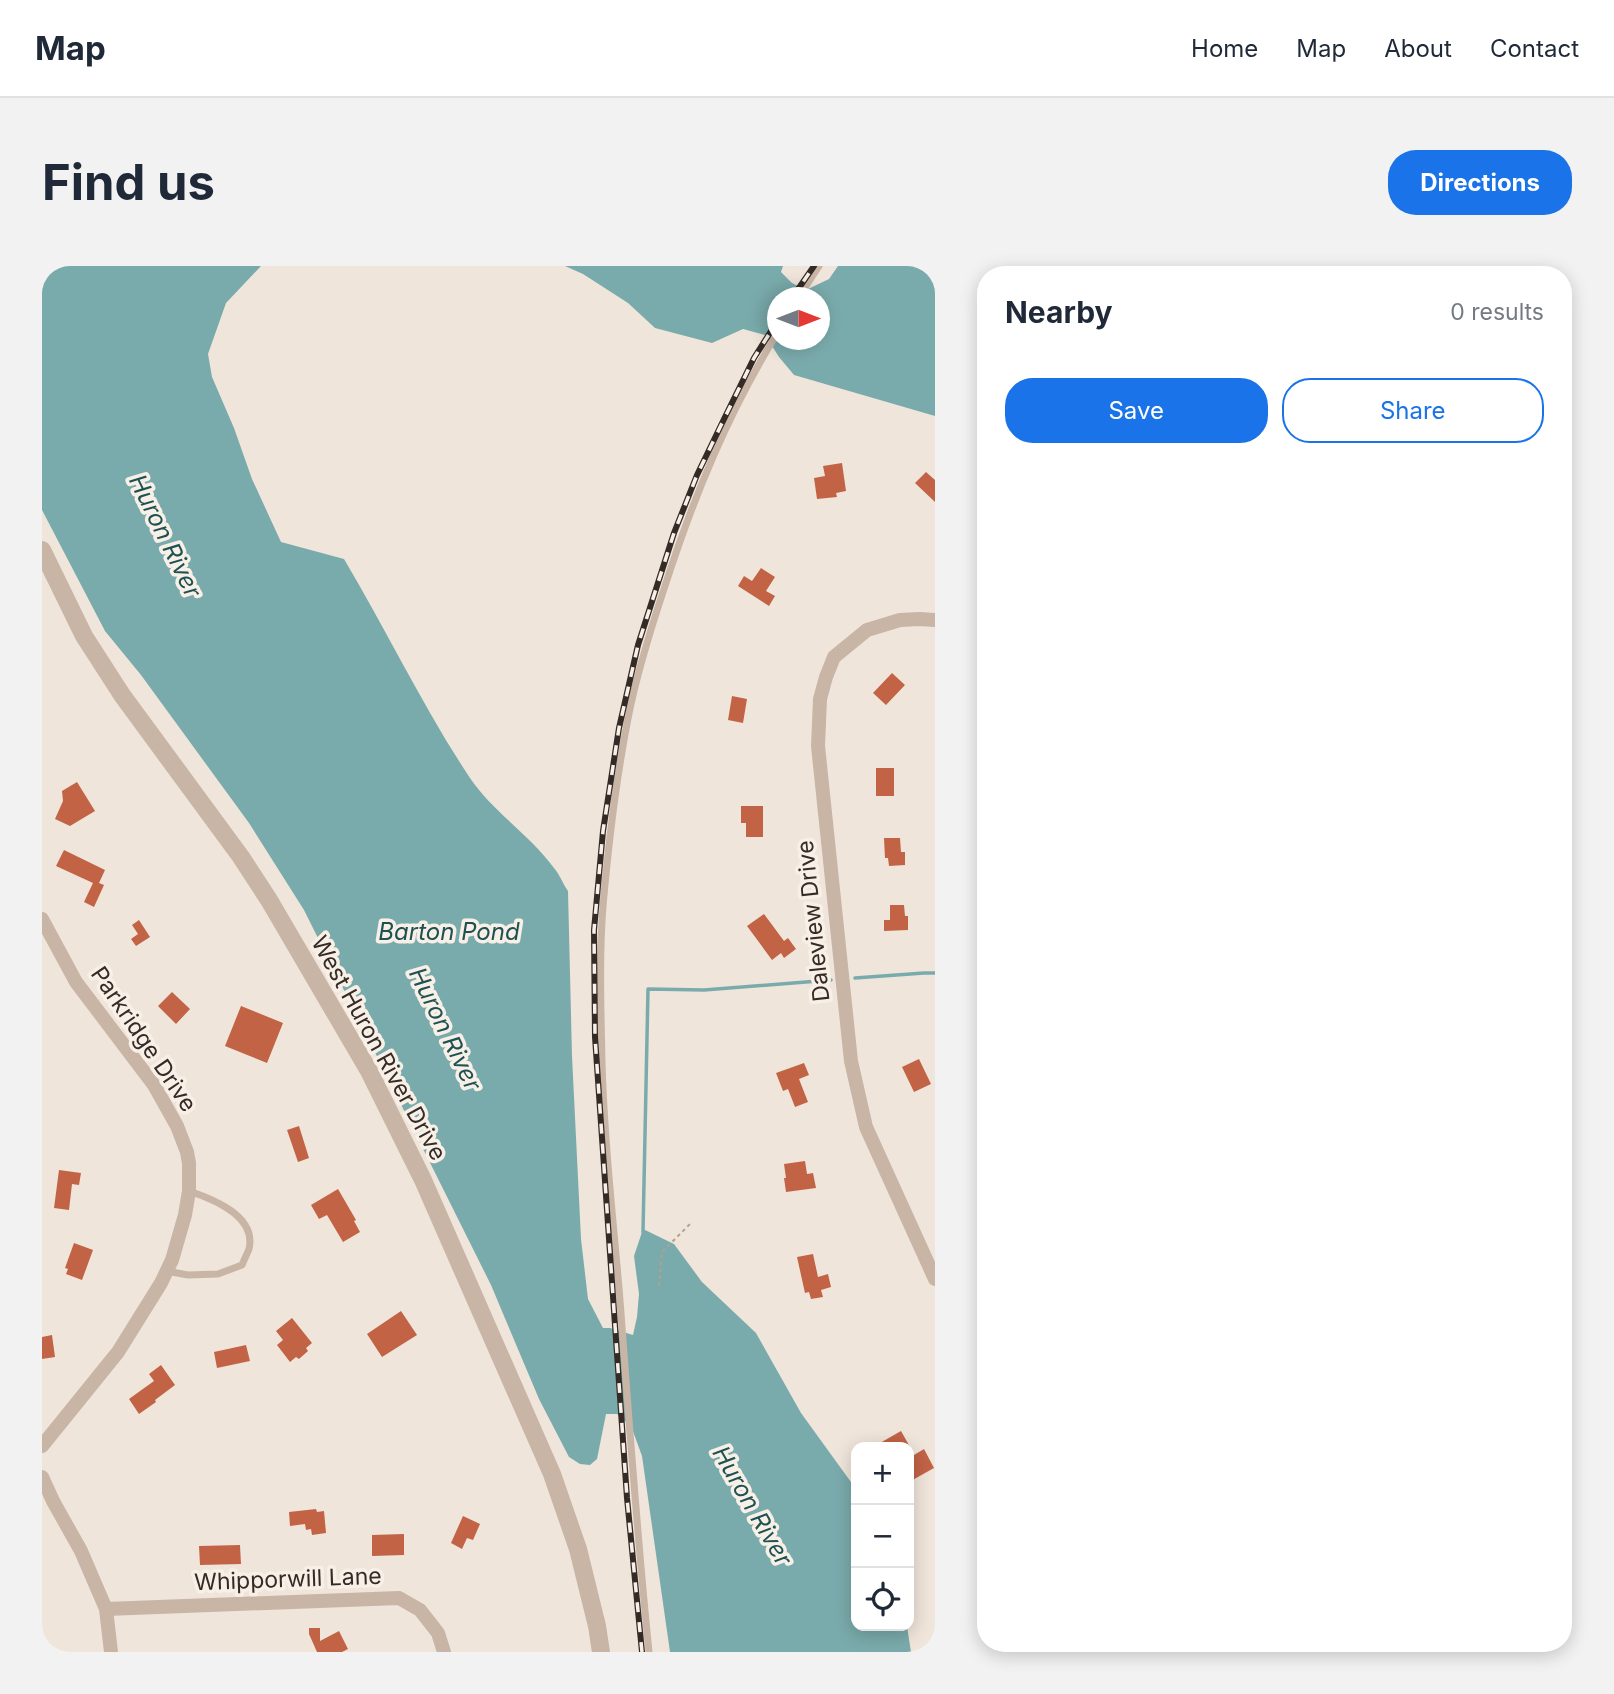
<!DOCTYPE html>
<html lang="en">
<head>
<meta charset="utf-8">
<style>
  body { margin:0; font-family:Inter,sans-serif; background:#f2f2f3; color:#1f2937 }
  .controls { position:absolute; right:21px; bottom:21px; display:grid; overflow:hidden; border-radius:14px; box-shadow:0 4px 18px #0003 }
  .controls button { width:63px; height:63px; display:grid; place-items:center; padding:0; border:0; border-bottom:2px solid #e0e1e3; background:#fff; color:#1f2937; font:35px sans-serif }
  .compass { position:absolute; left:725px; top:21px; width:63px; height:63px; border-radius:50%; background:#fff; box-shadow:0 4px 18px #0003; rotate:90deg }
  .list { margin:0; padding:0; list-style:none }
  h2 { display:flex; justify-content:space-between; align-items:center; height:91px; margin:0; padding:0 28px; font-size:30px }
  h2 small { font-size:23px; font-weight:400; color:#747a83 }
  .actions { display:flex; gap:14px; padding:21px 28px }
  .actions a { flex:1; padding:16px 0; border:2px solid #1a73e8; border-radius:28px; text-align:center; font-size:24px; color:#1a73e8 }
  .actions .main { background:#1a73e8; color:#fff }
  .icon { flex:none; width:38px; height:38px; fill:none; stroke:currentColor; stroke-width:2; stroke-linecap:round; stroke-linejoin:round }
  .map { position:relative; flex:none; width:893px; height:1386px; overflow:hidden; border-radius:28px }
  header { display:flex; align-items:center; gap:42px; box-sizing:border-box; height:98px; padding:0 35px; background:#fff; border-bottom:2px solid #e0e1e3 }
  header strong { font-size:33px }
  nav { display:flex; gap:38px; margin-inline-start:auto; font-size:24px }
  .intro { display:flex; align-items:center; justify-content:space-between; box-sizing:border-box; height:168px; padding:0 42px }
  h1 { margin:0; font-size:49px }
  .button { padding:18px 32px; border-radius:28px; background:#1a73e8; color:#fff; font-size:24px; font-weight:700 }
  main { display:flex; gap:42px; padding:0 42px }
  aside { flex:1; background:#fff; border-radius:28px; box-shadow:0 4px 18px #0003 }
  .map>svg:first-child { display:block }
  .water { fill:#7aabac; fill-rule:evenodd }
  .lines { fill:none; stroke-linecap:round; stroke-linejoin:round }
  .stream { stroke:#7aabac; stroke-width:3.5 }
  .building { fill:#c26346 }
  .path { stroke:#b49f90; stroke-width:2; stroke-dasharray:3.5 3.5; stroke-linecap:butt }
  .service { stroke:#c8b5a6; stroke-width:7 }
  .minor { stroke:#c8b5a6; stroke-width:14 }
  .tertiary { stroke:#c8b5a6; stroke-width:18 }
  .rail-casing { stroke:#342b27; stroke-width:6 }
  .rail { stroke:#f8f0e6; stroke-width:3.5; stroke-dasharray:10; stroke-linecap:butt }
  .labels { text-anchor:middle; stroke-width:7; stroke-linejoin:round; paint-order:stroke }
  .street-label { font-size:23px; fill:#342b27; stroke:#f8f0e6 }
  .water-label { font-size:24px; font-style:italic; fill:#1e5154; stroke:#f8f0e6 }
</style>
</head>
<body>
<header>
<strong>Map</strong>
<nav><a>Home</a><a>Map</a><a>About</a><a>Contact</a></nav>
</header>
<div class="intro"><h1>Find us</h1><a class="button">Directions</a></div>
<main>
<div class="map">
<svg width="893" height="1386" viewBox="0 0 893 1386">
  <rect width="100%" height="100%" fill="#f0e5da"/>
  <path class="water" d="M0,0h219l-35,37 -18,51 4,23 22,51 18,51 29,63 63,17c43,72 80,150 126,219 23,34 60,57 84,90 6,7 9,16 14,23l4,165 9,183 7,60 15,29h7l23,7 4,-18 2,-23 -5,-38 9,-27 31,15 28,38 54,51 45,80 55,76v137h51l4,26h-241l-28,-196 -11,-30 -14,-12h-11l-9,45 -7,6 -10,-1 -11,-7 -30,-58 -48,-114 -187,-375 -55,-87 -108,-148 -36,-44 -63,-121z
    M523,0h218l-2,6 11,11 14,7 23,-11 9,-13h97v150l-141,-41 -15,-18 -14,-22 -22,-6 -31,14 -57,-15 -27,-25 -45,-29zM736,32h42v42h-42z"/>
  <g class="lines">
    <path class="stream" d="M813,712l69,-5h11
      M601,966l5,-243 56,1 127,-10"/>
  </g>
  <path class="building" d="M800,197l4,28 -10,2 1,4 -20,2 -3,-21 11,-2 -2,-10z
    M884,206l9,8v22l-20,-19z
    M719,302l14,9 -9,14 9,5 -6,10 -31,-20 6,-10 8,5z
    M850,407l13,12 -19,20 -13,-12z
    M690,430l15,3 -4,24 -15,-3z
    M834,502h18v28h-18z
    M35,516l18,29 -25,15 -15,-7 8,-18 -1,-10z
    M699,540h22v31h-17v-14h-5z
    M842,572h16l1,14h4v13l-16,1 -1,-8h-3z
    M22,584l41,20 -6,13 5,2 -10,22 -10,-5 9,-19 -37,-17z
    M848,639h14l1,11h3v14l-24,1v-11h6z
    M722,648l20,27 4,-3 8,11 -12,9 -3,-5 -9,7 -25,-34z
    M97,654l11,17 -14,9 -5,-7 7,-5 -6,-9z
    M130,726l18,17 -14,15 -18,-18z
    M199,740l42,17 -16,40 -42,-17z
    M877,793l12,25 -17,8 -12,-25z
    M762,797l5,12 -10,4 9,23 -13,5 -7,-18 -5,2 -7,-18z
    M257,860l10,32 -11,4 -11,-32z
    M763,895l2,13 6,-1 3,15 -30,4 -2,-14h2l-2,-14z
    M17,904l22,3 -2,12 -7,-1 -3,26 -15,-2z
    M296,923l18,31 -2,1 6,11 -17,10 -16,-27 -8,4 -8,-14z
    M32,977l19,7 -11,30 -16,-6 2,-5 -3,-1z
    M771,988l5,23 10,-3 3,13 -10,3 2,7 -12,2 -2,-7 -4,1 -8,-36z
    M359,1045l16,24 -35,22 -15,-23z
    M250,1052l20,25 -6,5 2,3 -9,8 -3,-2 -6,5 -13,-17 6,-5 -7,-9z
    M10,1069l3,22 -13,2v-22z
    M204,1079l4,16 -33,7 -3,-16z
    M119,1099l14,20 -20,15 1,2 -17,12 -10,-15 25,-18 -5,-7z
    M859,1165l9,16h-37z
    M882,1183l10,19 -25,14v-24z
    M274,1243l1,3 7,-1 2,22 -14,2 -1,-6 -5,1 -1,-6 -15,2 -1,-14z
    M421,1250l17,8 -7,16 -6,-2 -5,11 -11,-6z
    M362,1268v21l-32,1v-21z
    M198,1279l1,19 -41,1 -1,-19z
    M267,1362h11v13l19,-10 9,18 -6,3h-25l-8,-18z"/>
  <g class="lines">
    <path class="path" d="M617,1020l3,-34 29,-29"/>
    <path class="service" d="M756,32l21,-32
      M124,1005l22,4 30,-1 24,-9c2,-5 5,-11 7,-16 8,-33 -36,-50 -60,-58
      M607,1386c-11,-108 -19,-217 -27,-325 -6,-88 -18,-176 -20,-265 -1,-51 -3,-105 1,-156 6,-68 14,-136 28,-202 9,-40 21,-79 34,-118 29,-90 63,-173 113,-254"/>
    <path class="minor" d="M893,354l-16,-1 -19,1 -33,10 -33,27 -8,20 -6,22 -2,47 33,315 15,66 69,152
      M0,653l34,63 78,103 23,41 10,26 2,11v28l-4,24 -13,45 -11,23 -43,69 -76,94
      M0,1211l11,24 28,50 25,58 5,43
      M64,1343l293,-11 21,12 18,23 6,19"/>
    <path class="tertiary" d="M0,284l42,86 38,59 119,162 28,43 100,171 54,109 129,294 26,75 19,77 4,26"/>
    <g class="rail-casing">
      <path id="rail" d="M750,32l22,-32
        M600,1386l-15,-154 -32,-461 -1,-107 9,-99 16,-103 19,-83 36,-112 23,-58 28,-58 29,-59 24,-38"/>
    </g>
    <use href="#rail" class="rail"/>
  </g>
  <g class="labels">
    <g class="street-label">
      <text transform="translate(771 655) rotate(-96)" y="8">Daleview Drive</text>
      <text transform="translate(102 773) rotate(56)" y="8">Parkridge Drive</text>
      <text transform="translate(337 782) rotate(61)" y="8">West Huron River Drive</text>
      <text transform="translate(246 1313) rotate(-2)" y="8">Whipporwill Lane</text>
    </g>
    <g class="water-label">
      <text transform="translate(123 270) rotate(64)" y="8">Huron River</text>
      <text x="407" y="674">Barton Pond</text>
      <text transform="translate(403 763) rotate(64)" y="8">Huron River</text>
      <text transform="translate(710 1240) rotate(60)" y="8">Huron River</text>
    </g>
  </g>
</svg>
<div class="controls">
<button>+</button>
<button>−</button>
<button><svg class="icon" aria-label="locate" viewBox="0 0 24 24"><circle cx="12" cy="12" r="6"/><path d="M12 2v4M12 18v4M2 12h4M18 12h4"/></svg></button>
</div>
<svg class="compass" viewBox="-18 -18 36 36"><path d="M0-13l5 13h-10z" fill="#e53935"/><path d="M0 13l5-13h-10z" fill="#747a83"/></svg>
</div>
<aside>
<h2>Nearby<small>0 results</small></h2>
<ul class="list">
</ul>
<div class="actions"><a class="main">Save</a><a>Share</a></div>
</aside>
</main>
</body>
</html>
